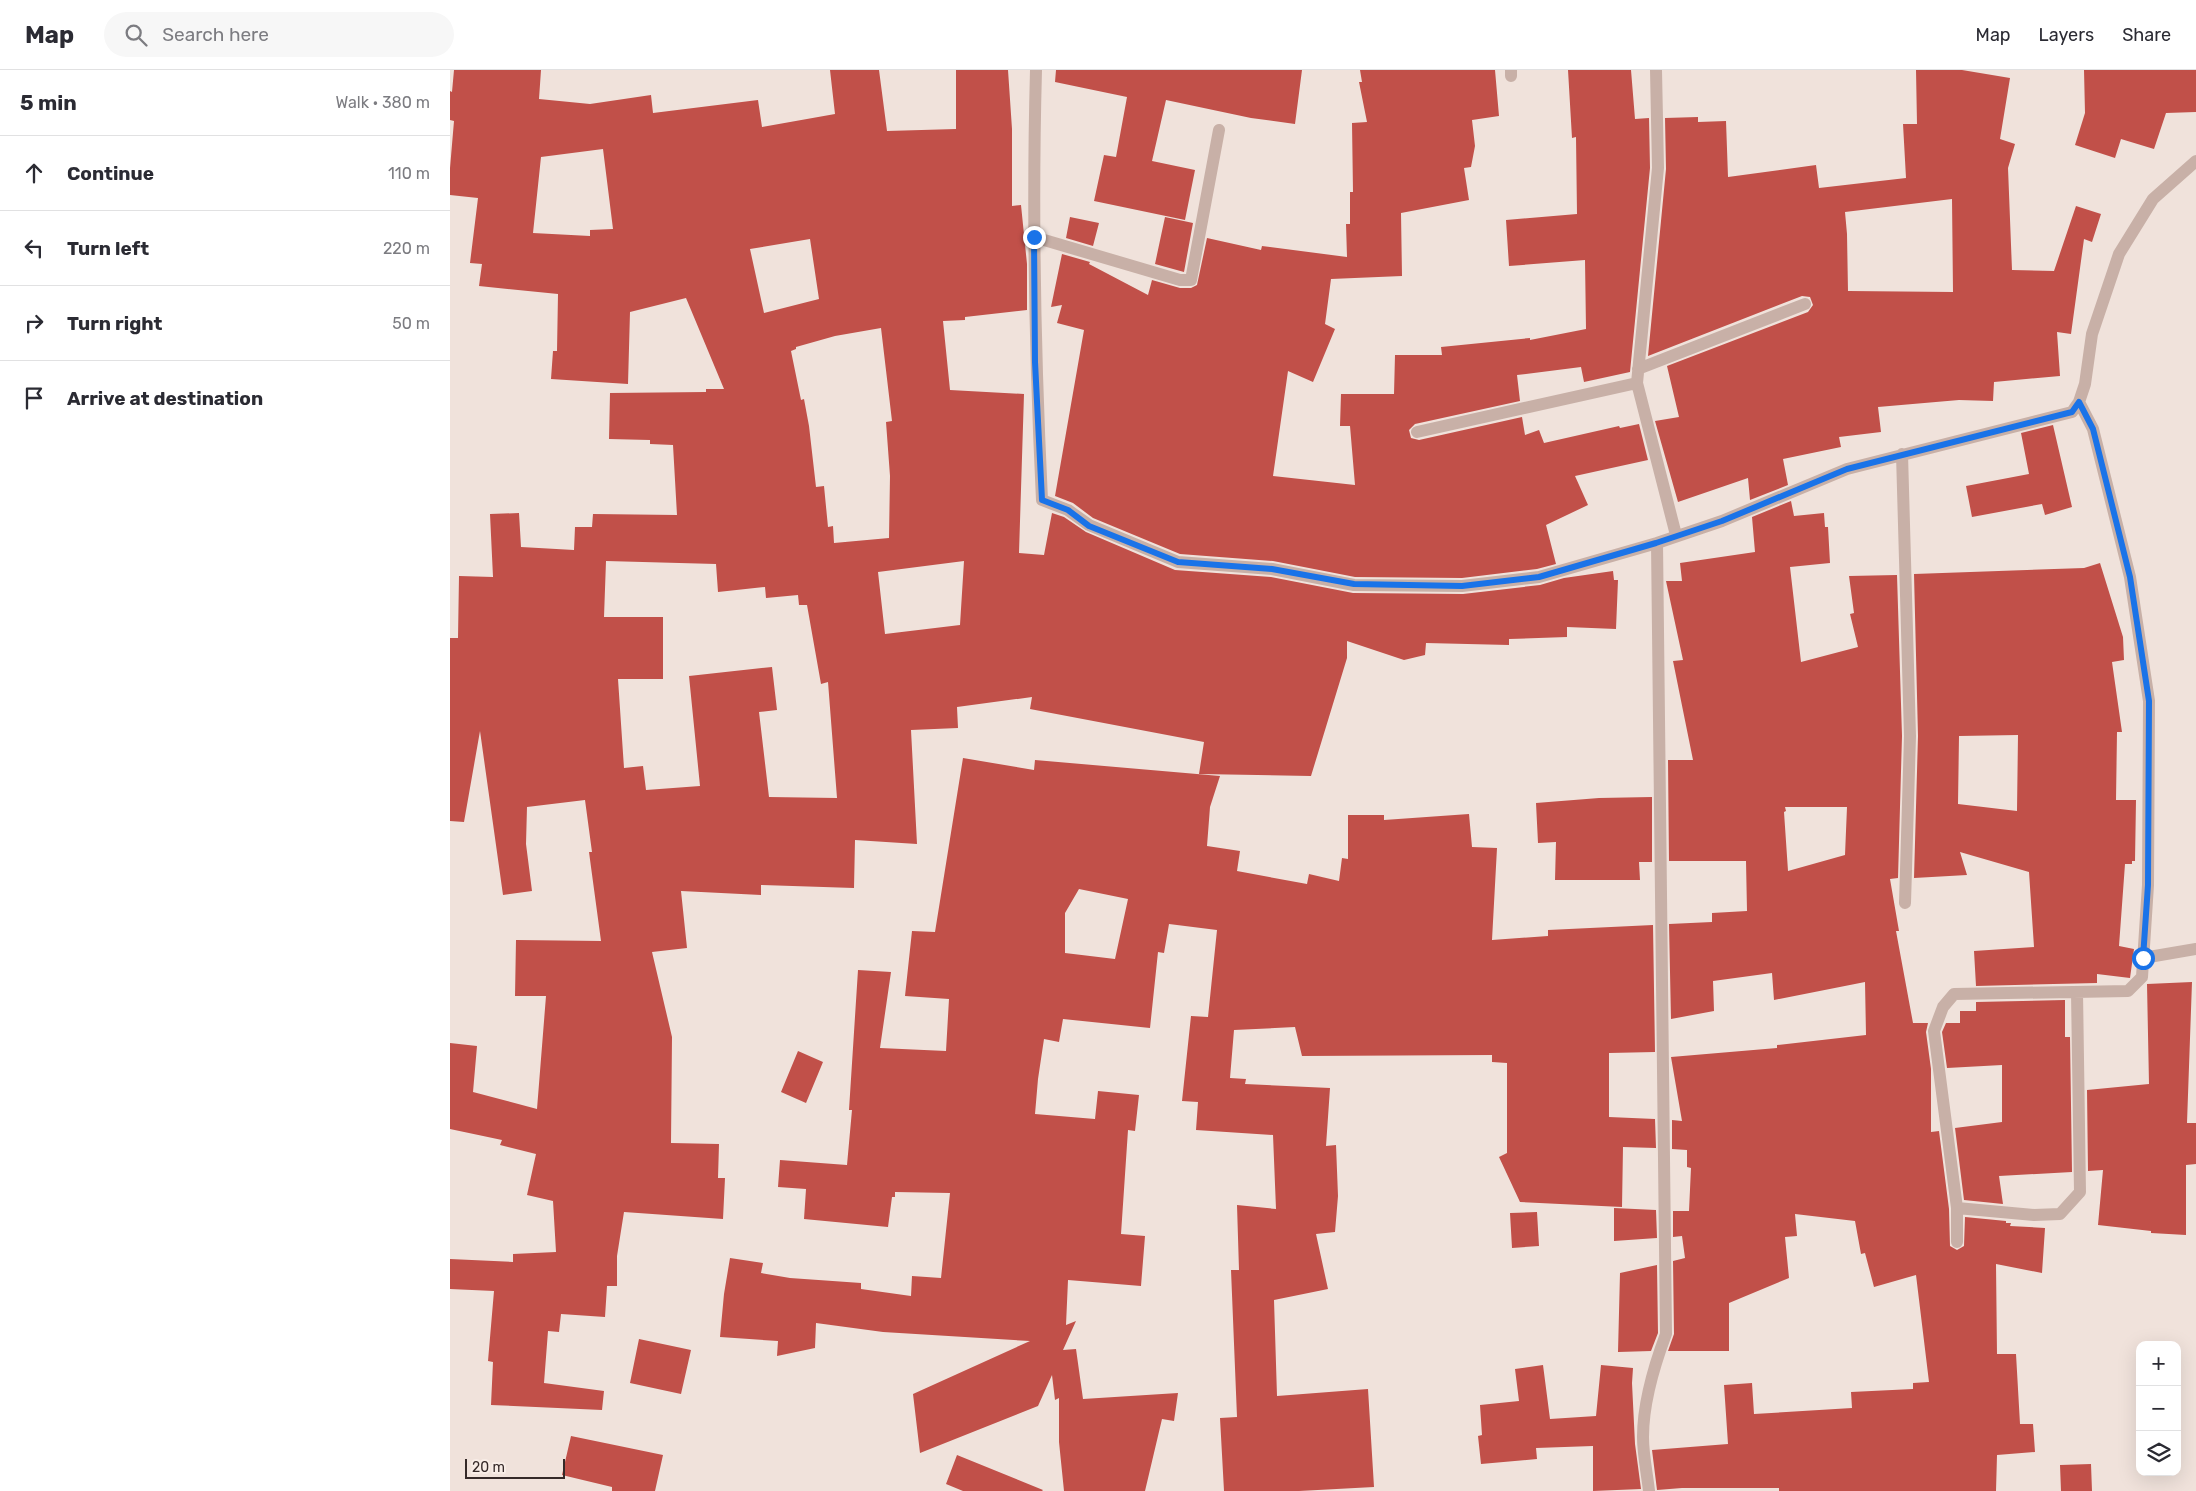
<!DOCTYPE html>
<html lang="en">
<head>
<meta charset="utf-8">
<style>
  body { margin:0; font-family:Rubik,sans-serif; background:#f7f7f7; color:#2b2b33 }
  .controls { position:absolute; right:15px; bottom:15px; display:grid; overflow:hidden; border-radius:10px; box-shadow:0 5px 20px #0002 }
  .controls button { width:45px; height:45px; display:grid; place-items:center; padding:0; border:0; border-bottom:1px solid #e1e1e2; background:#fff; color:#2b2b33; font:25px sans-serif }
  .scale { position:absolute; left:15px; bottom:12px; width:100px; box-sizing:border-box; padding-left:5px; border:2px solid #352928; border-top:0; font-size:14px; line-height:18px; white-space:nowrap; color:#352928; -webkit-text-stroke:4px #f8ede7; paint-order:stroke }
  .stop { position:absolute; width:15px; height:15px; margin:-11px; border:4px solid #1a73e8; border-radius:50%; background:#fff }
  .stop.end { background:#1a73e8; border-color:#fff; box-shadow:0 1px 5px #0008 }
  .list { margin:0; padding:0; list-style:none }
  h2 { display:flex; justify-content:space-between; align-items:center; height:65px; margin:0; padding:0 20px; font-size:21px }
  h2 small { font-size:16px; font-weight:400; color:#7c7c81 }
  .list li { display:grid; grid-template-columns:32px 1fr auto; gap:15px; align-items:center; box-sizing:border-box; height:75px; padding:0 20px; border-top:1px solid #e1e1e2 }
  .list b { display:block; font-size:19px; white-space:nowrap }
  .list em { font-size:16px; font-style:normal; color:#7c7c81 }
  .icon { flex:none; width:28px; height:28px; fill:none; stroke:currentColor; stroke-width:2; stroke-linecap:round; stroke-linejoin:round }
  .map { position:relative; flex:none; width:1746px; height:1421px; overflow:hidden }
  header { display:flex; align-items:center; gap:30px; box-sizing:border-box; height:70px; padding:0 25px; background:#fff; border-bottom:1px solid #e1e1e2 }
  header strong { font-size:24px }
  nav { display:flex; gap:28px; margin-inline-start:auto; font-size:18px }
  .search { width:350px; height:45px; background:#f7f7f7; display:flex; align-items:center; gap:12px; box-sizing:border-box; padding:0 18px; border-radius:28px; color:#7c7c81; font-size:19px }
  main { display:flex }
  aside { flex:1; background:#fff }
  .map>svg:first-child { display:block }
  .building { fill:#c15049; fill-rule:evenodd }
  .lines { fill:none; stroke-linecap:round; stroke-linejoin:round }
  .minor { stroke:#c8b0a7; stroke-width:12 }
  .route { stroke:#1a73e8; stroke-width:6 }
</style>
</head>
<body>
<header>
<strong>Map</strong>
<div class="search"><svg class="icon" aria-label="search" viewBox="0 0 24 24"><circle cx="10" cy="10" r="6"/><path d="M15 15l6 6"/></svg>Search here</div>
<nav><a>Map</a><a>Layers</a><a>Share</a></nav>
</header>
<main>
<aside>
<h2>5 min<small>Walk · 380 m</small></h2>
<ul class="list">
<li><svg class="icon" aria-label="ahead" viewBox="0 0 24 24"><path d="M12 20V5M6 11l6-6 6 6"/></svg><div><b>Continue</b></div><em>110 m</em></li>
<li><svg class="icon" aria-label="left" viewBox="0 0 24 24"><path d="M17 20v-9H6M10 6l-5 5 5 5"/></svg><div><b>Turn left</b></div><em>220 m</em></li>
<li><svg class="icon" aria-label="right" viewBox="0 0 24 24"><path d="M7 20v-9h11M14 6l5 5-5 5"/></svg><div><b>Turn right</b></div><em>50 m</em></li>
<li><svg class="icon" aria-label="arrive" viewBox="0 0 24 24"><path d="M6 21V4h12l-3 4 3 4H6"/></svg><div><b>Arrive at destination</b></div></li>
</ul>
</aside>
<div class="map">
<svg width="1746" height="1421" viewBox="0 0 1746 1421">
  <rect width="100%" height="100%" fill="#f0e2db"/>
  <path class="building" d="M4,0h87l-2,29 51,5 61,-9 2,18 105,-13 4,27 73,-13 -5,-44h49l8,61 69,-2v-59h52l4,59v77l9,-1 6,59v46l-62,7v3l-22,1 7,69 74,4 -5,159 25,2 8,-42 12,4 22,15 89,38 96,7 82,16 110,1 77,-9 24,-7 49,-7 1,9h4l-2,49 -49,-2v10l-58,2v6l-83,-2 -1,12 -21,5 -57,-19v17l-36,118 -112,-2 5,-32 -174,-33 2,-12 -75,10 1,21 -47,2 6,114 -62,-4 -1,48 -93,-3v10l-80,-4 6,57 -35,4 20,85 -1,106 48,1 -1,34h7l-2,41 -99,-7 -7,44v30h-10l-2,31 -44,-3 -2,18 -11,-1 -4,52 60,8 -2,19 -111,-5 2,-43 -5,-1 6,-70 -44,-2v-30l63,3v-8l43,-2 -3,-51 -26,-6 9,-41 -36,-9 2,-5 -52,-11v-86l27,3 -4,46 64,17 9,-113h-31l1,-56 85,1 -10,-74 -2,-15h3l-7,-52 -58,7 -1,37 6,47 -29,4 -23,-164 -16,91 -14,-1v-183h8l1,-62 34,1 -3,-63 29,-1 2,34 53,3 1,-23h17l1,-13 84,1 -4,-70 -23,-1v-4l-41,-1 1,-46 96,-1v-3h18l-38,-91 -56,14 -2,72 -77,-5 2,-28h4l1,-57 -79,-8 3,-22 -12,-1 8,-65 -28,-3v-27l4,-47 -4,-1v-29l2,1zM153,79l10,80 -23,1v6l-57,-3 8,-76zM360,169l9,60 -55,14 -14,-64zM431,258l11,93 -6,1 4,54 -1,62 -55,5 -1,-17 -5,1 -4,-41 -8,1 -7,-61 -5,-27 -3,1 -10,-49 5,-2v-2l39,-11zM156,491l110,3 2,28 47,-5 1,11 32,-3 1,10h8l14,79 7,-2 9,116 -68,-1 -10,-85 18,-2 -5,-43 -83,9 11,110 -54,4 -3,-24 -19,2 -6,-89h45v-62h-59zM514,491l-4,64 -75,9 -7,-62z
    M606,0h246l-7,54 -44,-6 -85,-18 -14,61 43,9 -10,50 -91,-19 10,-46 12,2 11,-60 -72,-15z
    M910,0h135l4,46 -27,4 3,26 -4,21 -7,1 5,32 -68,13 1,63 -71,3 -6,45 10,5 -22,53 -25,-11 -15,105 82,9 -5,-59h-10l1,-32h53l1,-39h47l-1,-8 89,-9v2l56,-11 -1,-69 -76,6 -3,-46 71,-6 -1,-77 -4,1 -4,-68h63l4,49 14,-1 1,50 -20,204 -46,10 -3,-15 -64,8 3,26 -105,23 -6,6 2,8 8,2 103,-23 3,18 14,-5 5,13 75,-17 1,2 19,-4 9,36 -73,16 13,29 -42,20 10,39 -19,5 -75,9 -107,-1 -82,-16 -93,-7 -87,-36 -20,-15 -18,-7 29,-166 -27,-7 5,-18 -11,2 11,-53 28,8 -1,2 59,31 4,-15 28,8h11l6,-3 10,-47 54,12 1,-4 85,11 -1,-33h4v-32h3l-1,-69 15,-1 -8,-40h3z
    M1466,0h46l48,8 -10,61 15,5 -7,24 4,102 42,1 22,-65 25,8 -9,28 -8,-3 -13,95 -14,-2 3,44 -66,6 -1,19 -34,-1 -81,7 3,25 -42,5 2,10 -58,12 5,26 -38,15 -2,-22 -70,24 -23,-81 24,-4 -12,-51 141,-54 5,-7 -3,-8 -8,-1 -154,60 18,-187 -1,-51 33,-1v5l28,-1 2,56 88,-12 3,23 87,-10 -3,-54h14zM1502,129l1,93 -105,-1 -1,-57 -2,-22z
    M1634,0h112v42l-30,1 -12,36 -33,-10 -6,19 -40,-13 10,-32z
    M620,147l29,6 -6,23 -27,-8z
    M715,147l28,6 -9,49 -29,-8z
    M1603,355l19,82 -27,8 -3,-11 -70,13 -6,-31 63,-12 -8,-41z
    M1341,431l3,15 30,-3 1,14h3l2,36 -40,4 11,95 57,-15 -8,-33 4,-1 -5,-37 48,-1 5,161 -4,142 -8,1 9,52h-3l17,92h15l-2,9 5,37v63l8,-1 10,78 1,37 7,4 7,-4 1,-29 41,4v2h5l-1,3 35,2 -3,45 -46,-9 1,90h19l4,70h13l2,28 -38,3 -1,36h-217v-3h-97l-25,2 -5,-40 76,-6 -4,-59 28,-2 2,31 98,-6 -1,-16 62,-3v-6l16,-1 -13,-107 -42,12 -9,-34 -4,1 -6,-33 -60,-7 2,22 -12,1 4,41 -60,25v48h-61l6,-17 -1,-73 12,-3 -3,-22 -9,1v-26h16l2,-43 -4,-1v-17l-15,-1v-29l10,1 -11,-64 106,-9v-3l89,-10 -1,-53 -91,18 -2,-27 -59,8 1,30 -43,8 -2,-95 43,-2v-9l35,-2 -1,-50h-77l-1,-101h25l-20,-99 10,-1 -17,-79h16l-2,-18 75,-11 -3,-35zM1335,737h62l-2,48 -57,16 -4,-59 2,-1z
    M1650,493l23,74 1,23 -12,2 10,70h-5l-1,68h20l-1,61h-3v3h-7l-6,82 15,3 -4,29 -33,-4v9l-121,3 -2,-35 60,-4 -5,-75 -69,-20 7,23 -53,3 4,-142 -4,-162 170,-6zM1568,665l-1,76 -59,-7 1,-68z
    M513,688l71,12 1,-10 185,16 -10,31 -3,39 33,5 -3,20 70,13 2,-10 30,7 3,-23 6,1v-44h36v5l85,-6 3,33 25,1 -5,92 56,-4v-6l105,-5 2,127 -46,1v64l46,2 1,29 -33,-1 -1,60 -102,-5 -21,-45 8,-4v-90l-15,-1v-7l-190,1 -7,-29 -61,3 -4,48 16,1 -1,5 85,4 -4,58 10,-1 2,51 -3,36 -19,2 12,55 -54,11 3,96 91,-7 6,98 -75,4h-75l-4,-73 17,-1 -6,-147h8l-2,-65 39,4 -3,-74 -77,-5 2,-28 -16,-1 9,-85 17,1 9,-87 -48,-6 -5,29 -6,-1 -8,76 -87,-9 -4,23 -15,-3 -6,40 -3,35 60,5 3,-28 41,4 -4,36 -7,-1 -7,104 24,2 -4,50 -73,-6 -2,45 10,-4 -13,29 13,-1 7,50 95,-6 -4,28 -12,-2 -17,72h-81l-5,-49v-44l-4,2 -3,-25 -14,31 -118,47 -7,-59 117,-53 -147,-9 -67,-9 -1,25 -38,8 1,-15 -58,-4 4,-43 6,-36 33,5 -2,10 29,5 71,5v6l50,7 1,-20 29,2 9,-85 -55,-1v5h-3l-4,30 -84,-8 2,-30 -28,-2 2,-27 67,5 5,-55h-3l9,-140 33,2 -11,76 66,3 3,-52 -44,-3 7,-65 23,1zM629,819l49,10 -13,60 -50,-6v-40z
    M1202,727v65h-13l1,18h-85l1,-38 -18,1 -2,-40 63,-5z
    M1742,912l-5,141h9v41l-10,1v70l-35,-2v-2l-53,-6 5,-55 -15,1 -1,-81 62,-6 -2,-100z
    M1615,930v37h5l2,135 -73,4 4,28 -39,-4 -9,-72 47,-6v-57l-55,3 -5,-36 4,-9h14v-12h16v-9z
    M348,981l25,11 -17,41 -25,-11z
    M1164,1138l42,2 1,28 -43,3z
    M1087,1142l2,34 -27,2 -2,-35z
    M1207,1195l1,68 -7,18 -33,1 2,-79z
    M189,1269l52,11 -10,44 -51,-11z
    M1093,1295l7,54 46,-3 5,-51 32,3 -1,15 3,61 6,45 -48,2v-45l-57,2 1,11 -56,5 -3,-28 4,-1 -2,-30 39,-4 -4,-32z
    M121,1366l92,19 -8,36h-43v-4l-50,-12z
    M507,1385l86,35 -1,1h-79l-17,-7z
    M1641,1394l1,27h-31l-1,-26z"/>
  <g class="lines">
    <path class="minor" d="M586,0c-4,144 -1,286 6,430l26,10 21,15 89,37 94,7 82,16 108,1 77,-9 118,-34 65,-22 125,-52 225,-57 7,-10 6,-18 7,-50 27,-80 34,-55 43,-38
      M1061,0v6
      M1206,0l2,98 -21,215 39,152
      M584,167l146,43h11l28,-150
      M1188,299l167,-65
      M967,362l220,-49
      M1452,384l8,282 -5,167
      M1693,888l53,-9
      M1507,1138l77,7 26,-1 20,-22 -3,-200
      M1507,1172v-34l-23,-177 9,-24 11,-13 174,-3 14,-14 6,-92 1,-184 -19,-124 -37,-148 -14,-27
      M1199,1421c-2,-18 -6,-36 -6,-54 0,-35 11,-71 23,-103l-9,-791"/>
  </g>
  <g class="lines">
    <path class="route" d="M584,167l1,125 7,138 26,10 21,16 89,36 94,7 82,15 108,2 77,-9 117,-34 66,-22 125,-52 225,-57 7,-10 14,27 37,148 19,124 -1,184 -5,73"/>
  </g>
</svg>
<div class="controls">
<button>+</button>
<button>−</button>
<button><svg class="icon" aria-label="layers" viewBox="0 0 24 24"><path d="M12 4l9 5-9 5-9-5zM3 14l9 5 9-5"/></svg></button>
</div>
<div class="scale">20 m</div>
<div class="stop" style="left:1693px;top:888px"></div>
<div class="stop end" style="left:584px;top:167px"></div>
</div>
</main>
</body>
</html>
